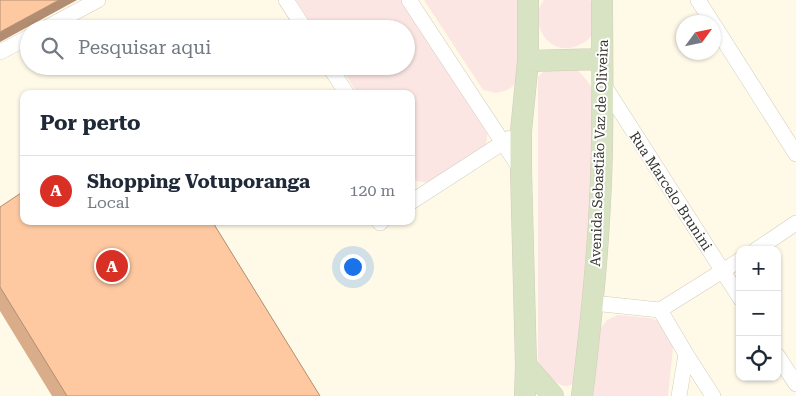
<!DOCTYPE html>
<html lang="pt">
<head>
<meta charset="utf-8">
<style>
  body { margin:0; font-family:"Roboto Serif",serif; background:#f2f2f3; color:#1f2937 }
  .controls { position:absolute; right:15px; bottom:15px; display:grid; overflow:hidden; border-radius:10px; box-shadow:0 1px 4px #0004 }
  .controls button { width:45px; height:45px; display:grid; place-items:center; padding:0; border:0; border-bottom:1px solid #e0e1e3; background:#fff; color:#1f2937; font:25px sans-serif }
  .compass { position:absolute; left:676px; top:15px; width:45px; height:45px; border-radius:50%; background:#fff; box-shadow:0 1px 4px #0004; rotate:57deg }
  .you { position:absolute; left:352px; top:266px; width:18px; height:18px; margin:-12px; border:4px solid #fff; border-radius:50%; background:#1a73e8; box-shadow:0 0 0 8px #1a73e833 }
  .badge { display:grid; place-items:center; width:32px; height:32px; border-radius:50%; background:#d93025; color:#fff; font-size:16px; font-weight:700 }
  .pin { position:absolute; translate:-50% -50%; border:2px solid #fff; box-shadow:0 1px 5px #0006 }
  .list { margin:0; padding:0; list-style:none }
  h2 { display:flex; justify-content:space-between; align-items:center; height:65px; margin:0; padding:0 20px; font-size:21px }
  h2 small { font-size:16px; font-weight:400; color:#747a83 }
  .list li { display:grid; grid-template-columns:32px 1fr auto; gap:15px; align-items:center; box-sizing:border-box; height:70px; padding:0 20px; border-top:1px solid #e0e1e3 }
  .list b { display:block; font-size:19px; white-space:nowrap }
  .list p { margin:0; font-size:16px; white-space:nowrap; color:#747a83 }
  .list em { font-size:16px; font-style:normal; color:#747a83 }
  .icon { flex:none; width:28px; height:28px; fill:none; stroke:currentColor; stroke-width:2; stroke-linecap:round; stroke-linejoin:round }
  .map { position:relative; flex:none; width:796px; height:396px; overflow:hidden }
  .search { position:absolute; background:#fff; box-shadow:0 1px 4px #0004; left:20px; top:20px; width:395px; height:55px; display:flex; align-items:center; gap:12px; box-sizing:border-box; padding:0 18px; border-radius:28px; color:#747a83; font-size:19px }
  .panel { position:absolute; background:#fff; box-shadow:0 1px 4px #0004; left:20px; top:90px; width:395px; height:135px; border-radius:10px }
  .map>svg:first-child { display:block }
  .grass { fill:#fce6e4 }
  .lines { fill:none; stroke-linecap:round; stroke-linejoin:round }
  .street-casing { stroke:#d2cdbc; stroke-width:16 }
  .secondary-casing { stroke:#d2cdbc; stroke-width:22 }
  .street { stroke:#fff; stroke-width:15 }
  .secondary { stroke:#d7e3c2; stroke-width:21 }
  .wall { fill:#daad8a }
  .shaded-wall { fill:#b28d71 }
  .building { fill:#fec9a1; stroke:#b28d71 }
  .labels { text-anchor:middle; stroke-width:4; stroke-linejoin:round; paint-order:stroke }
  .street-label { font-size:14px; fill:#35332c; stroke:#fff }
</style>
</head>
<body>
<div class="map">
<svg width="796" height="396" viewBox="0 0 796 396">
  <rect width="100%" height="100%" fill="#fffae8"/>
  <path class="grass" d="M296,0h106l86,129 -2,16 -55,38 -15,-2 -5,-7v-80h-53l-18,-28h66v-37h-91z
    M424,0h98l-2,76 -8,11 -7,4 -9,2 -13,-3z
    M544,0h46c5,7 3,14 3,22 0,4 1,8 0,12 -3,4 -7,8 -12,10 -21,12 -42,-3 -43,-26 0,-7 1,-12 6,-18z
    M570,64c13,10 22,21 28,36l-20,281c-4,2 -8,5 -12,5 -10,0 -24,-17 -28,-25v-284l10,-10z
    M618,315l32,3 11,4 10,16 2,10 -5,48h-75l6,-66 8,-10z"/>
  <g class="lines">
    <g class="street-casing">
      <path id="street" d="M286,0l19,29
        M409,0l112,170
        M698,0l14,22
        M714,25l82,129
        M44,29l54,-29
        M0,52l29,-15
        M329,66l18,28
        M603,84l137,214
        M411,202l99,-64
        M380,223l2,-2
        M756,250l40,-27
        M593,303l67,7 80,-50
        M660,310l26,44 27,42
        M777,355l19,29
        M679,396l7,-42"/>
    </g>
    <g class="secondary-casing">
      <path id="secondary" d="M528,61l74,-2
        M526,365l27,31
        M525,396l1,-31 -5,-195v-39l7,-70v-61
        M582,396c8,-64 15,-129 18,-194 4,-67 2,-135 2,-202"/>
    </g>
    <use href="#street" class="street"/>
    <use href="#secondary" class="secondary"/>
  </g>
  <path class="wall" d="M0,207l320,189h-268l-52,-85z"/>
  <path class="shaded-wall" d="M59,0h18l-77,42v-10z"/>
  <path class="building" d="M0,0h59l-59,32z
    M24,191v30h188l108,175h-253l-67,-109v-80z"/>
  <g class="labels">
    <g class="street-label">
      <text transform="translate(599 153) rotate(-88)" y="5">Avenida Sebastião Vaz de Oliveira</text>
      <text transform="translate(671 191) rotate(57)" y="5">Rua Marcelo Brunini</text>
    </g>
  </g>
</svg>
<div class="controls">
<button>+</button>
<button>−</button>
<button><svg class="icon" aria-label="locate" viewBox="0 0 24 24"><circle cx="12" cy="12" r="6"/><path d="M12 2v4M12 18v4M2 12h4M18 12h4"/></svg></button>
</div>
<svg class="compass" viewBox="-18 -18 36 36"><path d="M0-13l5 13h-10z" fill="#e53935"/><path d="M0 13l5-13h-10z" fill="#747a83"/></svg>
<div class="you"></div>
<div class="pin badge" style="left:112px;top:266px">A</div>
<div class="search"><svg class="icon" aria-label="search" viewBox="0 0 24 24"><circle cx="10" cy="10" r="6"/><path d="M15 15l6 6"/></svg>Pesquisar aqui</div>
<section class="panel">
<h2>Por perto<small></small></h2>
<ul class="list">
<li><span class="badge">A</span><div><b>Shopping Votuporanga</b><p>Local</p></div><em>120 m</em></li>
</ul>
</section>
</div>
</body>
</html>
